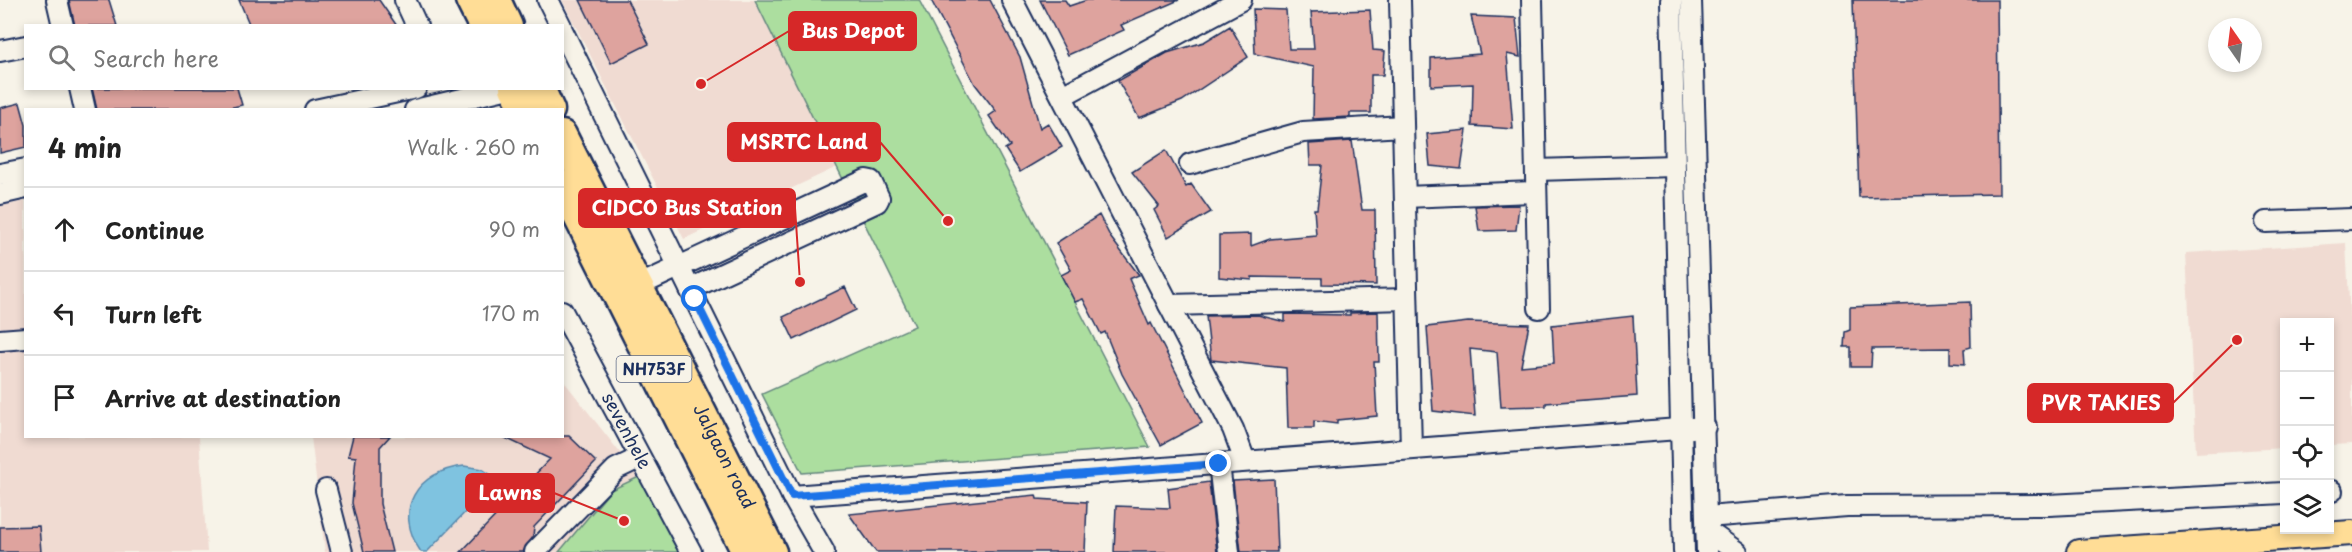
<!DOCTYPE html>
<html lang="en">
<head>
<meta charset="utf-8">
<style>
  body { margin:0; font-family:"Playpen Sans",sans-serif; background:#f2f2f2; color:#222 }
  .controls { position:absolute; right:18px; bottom:18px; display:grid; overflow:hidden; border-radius:0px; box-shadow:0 3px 9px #0003 }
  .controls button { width:54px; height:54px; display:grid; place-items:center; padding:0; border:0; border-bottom:2px solid #e0e0e0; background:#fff; color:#222; font:30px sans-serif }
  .compass { position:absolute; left:2208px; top:18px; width:54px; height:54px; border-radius:50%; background:#fff; box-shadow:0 3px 9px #0003; rotate:346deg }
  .stop { position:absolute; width:18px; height:18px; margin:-14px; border:4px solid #1a73e8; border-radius:50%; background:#fff }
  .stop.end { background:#1a73e8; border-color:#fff; box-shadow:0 2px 6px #0008 }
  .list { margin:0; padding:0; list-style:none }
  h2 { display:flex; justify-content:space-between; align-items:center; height:78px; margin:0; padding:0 24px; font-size:26px }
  h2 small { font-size:20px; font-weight:400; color:#767676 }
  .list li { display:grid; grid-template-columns:39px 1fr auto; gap:18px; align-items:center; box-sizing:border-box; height:84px; padding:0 24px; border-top:2px solid #e0e0e0 }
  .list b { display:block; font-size:22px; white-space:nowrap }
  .list em { font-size:20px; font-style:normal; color:#767676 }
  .icon { flex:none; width:33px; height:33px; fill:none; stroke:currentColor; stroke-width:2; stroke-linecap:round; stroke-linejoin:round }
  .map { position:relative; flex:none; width:2352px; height:552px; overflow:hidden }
  .search { position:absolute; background:#fff; box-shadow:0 3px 9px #0003; left:24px; top:24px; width:540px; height:66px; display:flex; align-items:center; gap:15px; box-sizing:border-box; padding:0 21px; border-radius:0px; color:#767676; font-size:22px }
  .panel { position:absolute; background:#fff; box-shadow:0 3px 9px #0003; left:24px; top:108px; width:540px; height:330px; border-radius:0px }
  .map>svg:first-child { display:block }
  .built { fill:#f0dbd2 }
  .green { fill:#acde9f; stroke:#64867e; stroke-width:1.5 }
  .water { fill:#7fc3e0; stroke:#5788ac; stroke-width:1.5 }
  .building { fill:#dea39e; stroke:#1b2f5e; stroke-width:1.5 }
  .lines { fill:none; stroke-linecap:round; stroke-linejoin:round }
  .minor-casing { stroke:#1b2f5e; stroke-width:24 }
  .major-casing { stroke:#1b2f5e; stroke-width:28 }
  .highway-casing { stroke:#1b2f5e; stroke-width:33 }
  .minor { stroke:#f7f3e8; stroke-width:20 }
  .major { stroke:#ffdd96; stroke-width:24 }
  .highway { stroke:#ffdd96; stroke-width:28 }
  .route { stroke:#1a73e8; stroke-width:8 }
  .labels { text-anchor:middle; stroke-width:4.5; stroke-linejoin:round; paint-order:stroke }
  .shield { fill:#f7f3e8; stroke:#5d6a87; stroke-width:1.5 }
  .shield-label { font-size:16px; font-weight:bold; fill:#1b2f5e }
  .street-label { font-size:18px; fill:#1b2f5e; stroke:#f7f3e8 }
  .leader { fill:none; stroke:#d62828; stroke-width:2 }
  .callout-dot { fill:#d62828; stroke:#f7f3e8; stroke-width:2 }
  .callout { fill:#d62828; stroke:#d62828; stroke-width:2 }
  .callout-label { font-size:20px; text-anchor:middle; font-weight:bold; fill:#fff }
</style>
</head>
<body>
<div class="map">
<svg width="2352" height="552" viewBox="0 0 2352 552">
  <rect width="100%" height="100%" fill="#f7f3e8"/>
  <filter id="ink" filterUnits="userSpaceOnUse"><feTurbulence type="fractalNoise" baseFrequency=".0167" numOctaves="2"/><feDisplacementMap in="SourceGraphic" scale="12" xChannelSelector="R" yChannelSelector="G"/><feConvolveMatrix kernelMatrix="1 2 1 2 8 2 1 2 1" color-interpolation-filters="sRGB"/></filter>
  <g filter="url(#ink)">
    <path class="built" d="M562,0h193l82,167 -153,72z
      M25,201l1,235 173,1 8,115h-207v-346z
      M2346,243l6,115v86l-22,1v-123h-46v126l-88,5 -10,-200z
      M563,380l76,97 43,75h-357l-14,-115 251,-1z"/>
    <path class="green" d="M755,0h164l231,447 -348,26 -40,-79 153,-68z
      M639,477l43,75h-123l52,-62z"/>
    <path class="water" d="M464,466l18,3 15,10 -70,73h-6c-29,-42 -4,-81 43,-86z"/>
    <path class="building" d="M69,0h40l8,26h-42z
      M239,0h140l18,26h-147z
      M580,0h47l22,44 -38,19z
      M931,0h59l30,57 20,71 8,-5 14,24 -42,25 -15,-23 5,-3 -21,-30 7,-5 -21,-27z
      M1040,0h25l4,6 18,-6h92l-58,25 3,5 -56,25z
      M1853,0h144l2,194 -140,3z
      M1253,9l33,1 3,39h25l-3,-37 59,-2 3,40 12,1 -2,24h-12v38h-21v4l-37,2 1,-52 -59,-13z
      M1471,16l45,2 4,39 -13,-3 6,75 -41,-3 1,-42 -42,2v-28l49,-4z
      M1230,26l18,31 -66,44 -43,17 -21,-37 49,-28 37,-11z
      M92,88h145l5,17 -22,5h-123z
      M20,103l6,22v22l-26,6v-45z
      M1467,130l-6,39 -31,-3 -3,-32z
      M1352,141l10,69h13l1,75 -54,-1v-6l-70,-1v3l-33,-3v-42l32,-1v12l19,-7 46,-4 -2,-26h3l5,-44h-12l-1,-21z
      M1166,150l20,37 5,-3 20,28 -43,25 -14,-27 5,-4 -27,-34z
      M1519,205l-3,25 -37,1 -4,-25z
      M1099,215l12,23 28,37 -10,4 20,46 2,-2 51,100 -41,22 -39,-71 -17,-42 -4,2 -18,-35 -8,3 -14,-27 10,-5 -15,-27z
      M845,287l11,23 -62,30 -11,-23z
      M1970,302l1,45 -7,2 1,15 -15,-1v-15l-78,1 -1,18h-20v-20h-7l1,-15 5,-2v-23z
      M1378,312l1,50h-5l3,54 -40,4v4l-23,-3v7h-26l-2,-60 -75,-8 -5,-44 52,-1 27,7v-8l65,1v-2z
      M1633,316l4,80 -91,7v3l-45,1 -4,-55 -27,-3 5,67 -42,-5 -6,-84 41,-5 61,2 -8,42 33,-3 -2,-38z
      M353,436h37l-10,11v57l12,48h-28l-12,-49 4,-46 -8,-1z
      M501,436h68l27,26 -62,65 -1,10 -10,15h-62l89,-93z
      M1274,479l3,73h-36l-8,-71z
      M1209,482l8,70h-103l2,-46 54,2 -2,-20z
      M1036,495l1,4 50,3 -2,50h-209l-27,-38z
      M39,526l2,26h-41v-25z"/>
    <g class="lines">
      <g class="minor-casing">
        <g id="minor">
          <path d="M57,0l6,26"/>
          <path d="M405,0l12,26"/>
          <path d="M548,0l13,26"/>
          <path d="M1012,0l221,429 12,32"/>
          <path d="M1400,0l11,449"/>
          <path d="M1532,0l7,308"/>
          <path d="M1671,0l13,552"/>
          <path d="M1691,0l16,552"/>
          <path d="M562,30l230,466 32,56"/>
          <path d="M0,51l26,-5"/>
          <path d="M80,88l5,22"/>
          <path d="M1062,96l179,-96"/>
          <path d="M315,110l101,-22"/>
          <path d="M415,110l94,-22"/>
          <path d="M1190,164l113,-32 100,-6"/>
          <path d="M1536,170l138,-4"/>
          <path d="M0,174l26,-5"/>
          <path d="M0,194l26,-6"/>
          <path d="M1405,197l131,-5"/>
          <path d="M2266,222l86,-3"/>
          <path d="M627,291l239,-111 5,1 8,17 -2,4 -187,87"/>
          <path d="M1169,305l238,-6"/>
          <path id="s1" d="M562,311l129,241"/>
          <path d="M0,340l26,-2"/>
          <path d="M1219,463l10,89"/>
          <path d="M326,490l16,62"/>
          <path d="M2330,491h2"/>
          <path d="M792,496l913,-69"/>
          <path d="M1706,517l141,-11 202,-1 235,-12"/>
          <path d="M1706,530l31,22"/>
          <path d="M535,552l81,-83 23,-11"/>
        </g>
      </g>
      <g class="major-casing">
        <path id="major" d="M2079,552l273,-19"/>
      </g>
      <g class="highway-casing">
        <g id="highway">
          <path d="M470,0l13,26"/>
          <path d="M496,0l12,26"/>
          <path d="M514,88l11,22"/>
          <path d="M540,88l10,22"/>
          <path id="s2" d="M562,135l210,417"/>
          <path d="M562,185l184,367"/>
        </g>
      </g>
      <use href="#minor" class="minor"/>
      <use href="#major" class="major"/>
      <use href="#highway" class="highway"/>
    </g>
  </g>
  <g class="lines" filter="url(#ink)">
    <path class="route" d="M695,299l97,197 427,-32"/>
  </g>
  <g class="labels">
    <rect class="shield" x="616.5" y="356" width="75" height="26" rx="4.5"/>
    <g class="shield-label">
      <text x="654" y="375">NH753F</text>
    </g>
    <g class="street-label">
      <text dy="6" stroke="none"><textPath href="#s1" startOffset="136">sevenhele</textPath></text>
      <text dy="6" stroke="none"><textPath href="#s2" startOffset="360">Jalgaon road</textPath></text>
    </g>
  </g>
  <path class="leader" d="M701 84L789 31M948 221L880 142M800 282L795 208M2237 340L2173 403M624 521L554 493"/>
  <g class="callout-dot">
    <circle cx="701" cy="84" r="6"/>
    <circle cx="948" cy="221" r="6"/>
    <circle cx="800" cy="282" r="6"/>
    <circle cx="2237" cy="340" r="6"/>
    <circle cx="624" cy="521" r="6"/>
  </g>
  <g class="callout">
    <rect x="789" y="12" width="127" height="38" rx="6"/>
    <rect x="728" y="123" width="152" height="38" rx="6"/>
    <rect x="579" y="189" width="216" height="38" rx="6"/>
    <rect x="2028" y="384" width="145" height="38" rx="6"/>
    <rect x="466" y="474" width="88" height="38" rx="6"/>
  </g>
  <g class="callout-label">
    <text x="853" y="38">Bus Depot</text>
    <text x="804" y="149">MSRTC Land</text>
    <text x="687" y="215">CIDCO Bus Station</text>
    <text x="2101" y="410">PVR TAKIES</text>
    <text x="510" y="500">Lawns</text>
  </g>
</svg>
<div class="controls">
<button>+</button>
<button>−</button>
<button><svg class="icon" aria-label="locate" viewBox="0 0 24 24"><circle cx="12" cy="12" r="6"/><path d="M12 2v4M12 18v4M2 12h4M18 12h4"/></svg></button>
<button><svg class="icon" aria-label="layers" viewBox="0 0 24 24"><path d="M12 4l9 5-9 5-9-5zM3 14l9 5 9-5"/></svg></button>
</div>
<svg class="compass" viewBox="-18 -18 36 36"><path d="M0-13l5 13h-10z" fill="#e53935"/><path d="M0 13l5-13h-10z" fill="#767676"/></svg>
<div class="stop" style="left:695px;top:299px"></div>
<div class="stop end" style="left:1219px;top:464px"></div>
<div class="search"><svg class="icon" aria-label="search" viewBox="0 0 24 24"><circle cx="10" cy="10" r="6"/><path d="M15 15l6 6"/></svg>Search here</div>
<section class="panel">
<h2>4 min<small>Walk · 260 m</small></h2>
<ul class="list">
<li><svg class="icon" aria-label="ahead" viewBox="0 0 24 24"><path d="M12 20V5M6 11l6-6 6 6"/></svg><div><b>Continue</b></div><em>90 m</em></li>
<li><svg class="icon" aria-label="left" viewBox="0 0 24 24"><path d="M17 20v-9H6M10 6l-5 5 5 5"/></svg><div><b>Turn left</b></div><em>170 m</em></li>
<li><svg class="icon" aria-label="arrive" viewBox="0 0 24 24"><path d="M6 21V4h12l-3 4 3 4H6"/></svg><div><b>Arrive at destination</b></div></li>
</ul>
</section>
</div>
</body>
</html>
